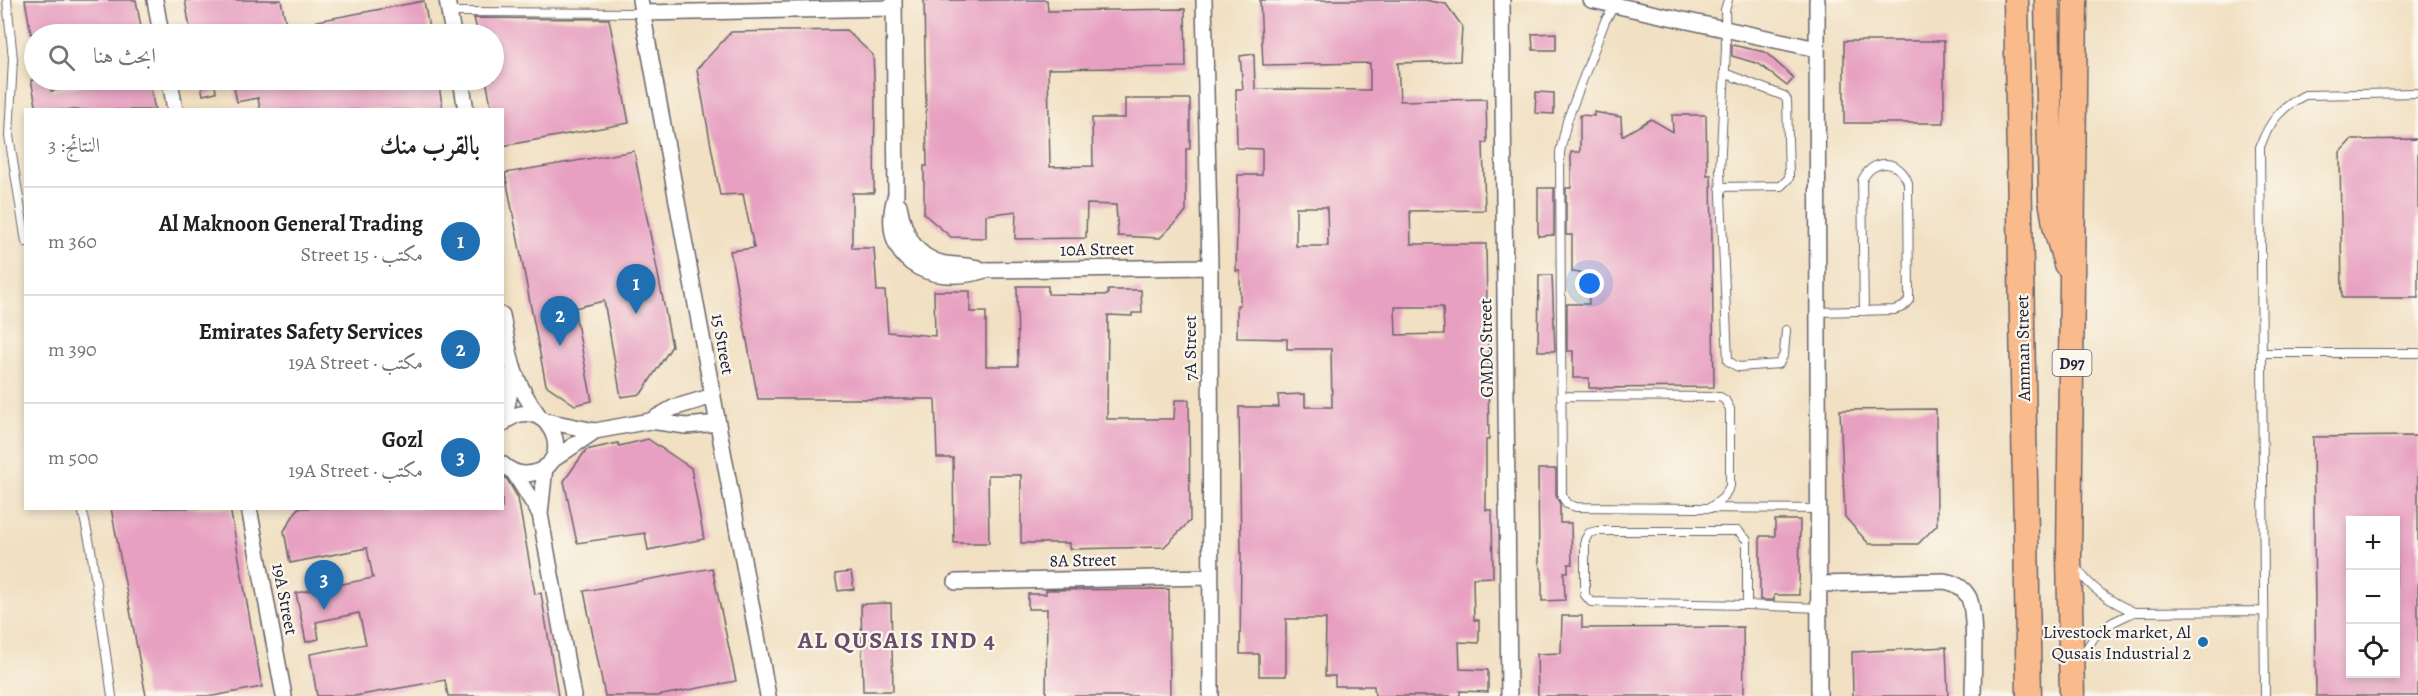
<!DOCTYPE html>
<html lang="ar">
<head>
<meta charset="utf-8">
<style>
  body { margin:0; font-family:Alegreya,Amiri,serif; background:#f2f2f2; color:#202124; direction:rtl }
  .controls { position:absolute; right:18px; bottom:18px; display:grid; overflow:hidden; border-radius:0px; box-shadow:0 3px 9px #0003 }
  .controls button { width:54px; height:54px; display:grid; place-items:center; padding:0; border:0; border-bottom:2px solid #e0e0e0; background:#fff; color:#202124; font:30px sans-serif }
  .you { position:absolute; left:1590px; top:284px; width:21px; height:21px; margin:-15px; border:4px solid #fff; border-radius:50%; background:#1a73e8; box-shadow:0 0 0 9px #1a73e833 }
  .badge { display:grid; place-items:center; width:39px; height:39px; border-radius:50%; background:#1f6fb2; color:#fff; font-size:20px; font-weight:700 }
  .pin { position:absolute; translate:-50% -50px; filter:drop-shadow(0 2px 3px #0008) }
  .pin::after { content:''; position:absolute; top:32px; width:21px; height:18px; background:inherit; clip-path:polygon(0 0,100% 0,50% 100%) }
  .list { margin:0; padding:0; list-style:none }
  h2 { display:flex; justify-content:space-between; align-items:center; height:78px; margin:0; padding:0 24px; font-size:26px }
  h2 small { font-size:20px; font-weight:400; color:#757577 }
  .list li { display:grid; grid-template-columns:39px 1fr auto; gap:18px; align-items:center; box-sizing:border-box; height:108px; padding:0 24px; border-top:2px solid #e0e0e0 }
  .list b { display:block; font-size:22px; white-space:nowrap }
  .list p { margin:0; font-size:20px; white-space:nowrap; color:#757577 }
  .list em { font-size:20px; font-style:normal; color:#757577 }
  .icon { flex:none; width:33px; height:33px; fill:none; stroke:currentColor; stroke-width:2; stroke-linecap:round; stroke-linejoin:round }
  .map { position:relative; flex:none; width:2418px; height:696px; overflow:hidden; direction:ltr }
  .search { position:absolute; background:#fff; box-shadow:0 3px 9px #0003; left:24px; top:24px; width:480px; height:66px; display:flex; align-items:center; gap:15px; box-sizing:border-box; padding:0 21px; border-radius:33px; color:#757577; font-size:22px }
  .panel { position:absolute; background:#fff; box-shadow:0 3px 9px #0003; left:24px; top:108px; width:480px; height:402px; border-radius:0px; direction:rtl }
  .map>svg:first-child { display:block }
  .building { fill:#e7a0c1; fill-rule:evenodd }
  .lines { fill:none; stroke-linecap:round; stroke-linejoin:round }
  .service-casing { stroke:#6a646a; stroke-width:10 }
  .minor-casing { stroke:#6a646a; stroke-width:18 }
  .primary-casing { stroke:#6a646a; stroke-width:27 }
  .service { stroke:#fff; stroke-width:8 }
  .minor { stroke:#fff; stroke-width:15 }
  .primary { stroke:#fabb8c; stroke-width:24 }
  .poi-dot { fill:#1f6fb2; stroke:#fbf7ec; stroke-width:2 }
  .labels { text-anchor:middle; stroke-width:4.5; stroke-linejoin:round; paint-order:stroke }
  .shield { fill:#fbf7ec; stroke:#636270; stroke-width:1.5 }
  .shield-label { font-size:16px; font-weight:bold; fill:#22223b }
  .street-label { font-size:18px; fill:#22223b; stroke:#fbf7ec }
  .poi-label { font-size:18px; fill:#22223b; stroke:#fbf7ec; text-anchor:end }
  .district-label { font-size:24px; font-weight:bold; letter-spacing:1.5px; fill:#674e6a; stroke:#fbf7ec }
</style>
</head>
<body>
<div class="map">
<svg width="2418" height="696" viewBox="0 0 2418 696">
  <rect width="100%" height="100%" fill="#fbf7ec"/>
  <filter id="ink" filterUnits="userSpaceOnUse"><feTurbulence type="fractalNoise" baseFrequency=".0167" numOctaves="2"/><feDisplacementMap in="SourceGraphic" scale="12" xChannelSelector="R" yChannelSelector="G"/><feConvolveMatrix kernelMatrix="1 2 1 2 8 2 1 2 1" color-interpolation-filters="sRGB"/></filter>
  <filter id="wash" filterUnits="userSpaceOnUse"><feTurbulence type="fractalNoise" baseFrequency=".008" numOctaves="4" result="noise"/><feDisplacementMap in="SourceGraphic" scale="24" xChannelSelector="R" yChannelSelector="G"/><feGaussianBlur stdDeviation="1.35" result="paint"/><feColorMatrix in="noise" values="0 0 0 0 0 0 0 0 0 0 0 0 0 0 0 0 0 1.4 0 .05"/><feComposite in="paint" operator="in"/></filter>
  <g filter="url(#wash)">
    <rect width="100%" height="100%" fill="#f1e0c2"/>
    <g id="blocks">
      <path class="building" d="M25,0h111l5,27 -44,7h-66z
        M185,0h96l7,34h-97z
        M924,0h123l1,11 137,-2 1,58 -138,2 2,98 43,-1 -1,-48h33v-19h65v50h-4v63l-26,26 -42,-2 -2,-31 -29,-1 -1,34 -71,1 1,-28 -30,4v23l-35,-1 -27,-23v-48h3z
        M1260,0h165l21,4 16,22 -2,35 -62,2 2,38 86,-2 1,44h-4l2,67 -75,1 1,33h75l3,196h-3v70h6l1,67 -20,1 1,42h5v23l-20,-1 1,27 28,1v22l-28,-1v5h-85l-1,-10h-39v-10h-10l1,-57h-40v57h-27v-22h-19l1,-104 -2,-143h40l-1,-12 27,-1v13h27l-1,-58h-44v-10l-50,-1v-33h3v-34h-4l2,-96h24v-26l-25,-1 -1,-59h7l-3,-33 14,-2 1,35 115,1v-27l-107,2zM1296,207h31l1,39h-32zM1395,307h48l1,27 -48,1z
        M424,1l6,33h-111l-2,-13z
        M474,18l135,1 20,104 -127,23v-36h-10l-6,-30h8v-46h-16z
        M846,30l27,25 2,44 -1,94h-22v55h22l3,43h8l3,41 47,4 -1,-45h36v21h16v54h32l-1,-80h31v8l60,1v-5h33l1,23h-10v3l-24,-1 -1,104h67l1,-19h14l1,121 -26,26 -95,2v-6h-48v-68h-33l1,68h-35l-1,-85h-16l-2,-59h-177l-28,-148 24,-3 -11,-54 -23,1 -23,-126 34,-37z
        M1556,33v17h-23l-1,-16z
        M1844,41h100v82h-100z
        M1732,45l33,7 29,26 -7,8 -28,-22 -27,-8z
        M31,80h18l2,11 59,-11h39l6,30h-118z
        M200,80h14l2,12 -13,3z
        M250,80h21l1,5 26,-5h140l5,30h-183l-2,-12 -21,4 -4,-19z
        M1536,92l18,1v21l-19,-1z
        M1594,112l27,5 1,19 29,-17 22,13 -1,-17h34l1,60h4l3,212 -125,1v-10h-16v-27h-6v-47h22l-1,-31 -16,-1v-37h-6v-47h5v-36h9v-37l14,1z
        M2418,139v159h-76l-2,-146 11,-12z
        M634,151l38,195 -31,48 -20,3 -17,-96 -30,7 18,93 -17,4 -29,-20 -41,-212z
        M1538,188h16v47l-16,1z
        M1539,275h13l3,76h-17z
        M1936,409l1,116 -19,19h-49l-24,-27 -5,-107z
        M2418,436v260h-102l-3,-259zM2350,520h46v154h-46z
        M648,439l43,29 13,71 -56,11 -3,-17 -68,10 -13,-62 22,-31 32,-7 1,3z
        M1538,469h18v27l4,8v19h11l1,41h-4v8h-4l1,28 -23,1v-29l-3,-8z
        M502,477l5,2 11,19 17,96 6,-1 17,103h-110l-3,-16 -90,16h-38l-7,-42 56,-10 -7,-31 -43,9 3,17 -13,3 -10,-49 77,-15 -6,-30 -77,15 -6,-32 14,-23h204z
        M111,508h119l32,179 -49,9h-67z
        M1775,520h25l-1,75h-25v5h-14v-64h15z
        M712,568l24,113 -79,15h-52l-21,-105z
        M851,572l3,17 -16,2 -3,-17z
        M1169,589l1,107h-124l1,-87h-19v-15h18v-4z
        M891,603l2,88h-30l-2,-87z
        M1562,616h20v12l161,-1 1,69h-206l-1,-42 24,-1z
        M1946,647l2,49h-95l-1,-44z"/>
    </g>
  </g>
  <g filter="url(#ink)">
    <use href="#blocks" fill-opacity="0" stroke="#6a646a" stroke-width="1.5"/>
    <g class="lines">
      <g class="service-casing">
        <path id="service" d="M7,0l6,59 -4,77 17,106
          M1728,0l-3,10 1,37 -6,124 8,190 10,6 41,-3 5,-10 2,-24
          M1615,5l-10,16 -38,100 -7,31 2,344 5,8 9,3 243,2
          M449,12l193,1
          M1720,187l61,-1 8,-8 -2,-78 -3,-4 -60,-23
          M1818,312l76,-2 9,-3 6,-7 -1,-117c-8,-24 -36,-26 -46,-2l2,130
          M2262,353h156
          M1561,396l159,1 5,3 5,9v77l-7,12 -12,9
          M82,508l9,41 21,147
          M1597,531h141l9,9v65l-156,-3 -6,-7v-55l4,-7z
          M2077,568c14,22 35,34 57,44
          M1747,605l72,3
          M2079,660l16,-24 18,-14 21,-10 130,-1
          M2265,696l-5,-549c9,-25 21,-40 45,-52l113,-2"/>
      </g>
      <g class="minor-casing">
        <path id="minor" d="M155,0l6,34
          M447,0l6,34
          M640,0l128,696
          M894,0l2,194c-20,65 32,94 89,76l225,-3
          M1204,0l6,267 1,429
          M1502,0l7,696
          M1591,0l226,49
          M1817,0l2,696
          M642,13l252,-5
          M170,80l5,30
          M461,80l5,30
          M899,205c5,28 15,53 46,59 11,1 22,1 33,4
          M502,315c8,43 10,65 37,101
          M546,421l49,10 55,-10 23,-13 40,-12
          M650,421l36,5 32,-3
          M502,424c44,-38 78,39 31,49 -12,3 -22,-1 -31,-9
          M503,424l6,-27 3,-24
          M551,461l44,-30
          M545,467l-5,47 33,182
          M513,471l27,43
          M249,508l35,188
          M956,582l254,-5
          M1819,584l125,-3c10,2 18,5 24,15 9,16 5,78 5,100"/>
      </g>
      <g class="primary-casing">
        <path id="primary" d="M2016,0l13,696
          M2047,0l4,200 5,30 10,34
          M2072,696l-3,-139 6,-557"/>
      </g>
      <use href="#service" class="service"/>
      <use href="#minor" class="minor"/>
      <use href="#primary" class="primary"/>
    </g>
  </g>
  <circle class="poi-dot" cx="2203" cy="642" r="6"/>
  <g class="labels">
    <rect class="shield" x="2052.5" y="350" width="39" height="26" rx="4.5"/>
    <g class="shield-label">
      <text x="2072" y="369">D97</text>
    </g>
    <g class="street-label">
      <text transform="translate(1097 249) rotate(-1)" y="6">10A Street</text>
      <text transform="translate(723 344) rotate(80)" y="6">15 Street</text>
      <text transform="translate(1190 348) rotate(-90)" y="6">7A Street</text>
      <text transform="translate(1486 348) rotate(-91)" y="6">GMDC Street</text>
      <text transform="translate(2023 348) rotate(-91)" y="6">Amman Street</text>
      <text transform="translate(1083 560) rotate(-1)" y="6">8A Street</text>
      <text transform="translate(285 599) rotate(79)" y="6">19A Street</text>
    </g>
    <g class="poi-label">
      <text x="2191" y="638">Livestock market, Al<tspan x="2191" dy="21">Qusais Industrial 2</tspan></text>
    </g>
    <g class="district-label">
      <text x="897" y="648">AL QUSAIS IND 4</text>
    </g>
  </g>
</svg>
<div class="controls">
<button>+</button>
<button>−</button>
<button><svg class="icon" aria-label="locate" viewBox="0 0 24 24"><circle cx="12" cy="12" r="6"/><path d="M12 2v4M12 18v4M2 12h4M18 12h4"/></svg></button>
</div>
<div class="you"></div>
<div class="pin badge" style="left:636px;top:314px">1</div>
<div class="pin badge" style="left:560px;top:346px">2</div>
<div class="pin badge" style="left:324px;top:610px">3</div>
<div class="search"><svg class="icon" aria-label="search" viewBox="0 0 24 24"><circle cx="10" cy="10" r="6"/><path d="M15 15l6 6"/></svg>ابحث هنا</div>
<section class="panel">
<h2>بالقرب منك<small>النتائج: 3</small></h2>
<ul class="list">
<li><span class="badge">1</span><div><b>Al Maknoon General Trading</b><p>مكتب · 15 Street</p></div><em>360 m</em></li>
<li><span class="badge">2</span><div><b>Emirates Safety Services</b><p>مكتب · 19A Street</p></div><em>390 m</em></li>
<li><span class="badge">3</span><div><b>Gozl</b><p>مكتب · 19A Street</p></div><em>500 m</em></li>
</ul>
</section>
</div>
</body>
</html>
